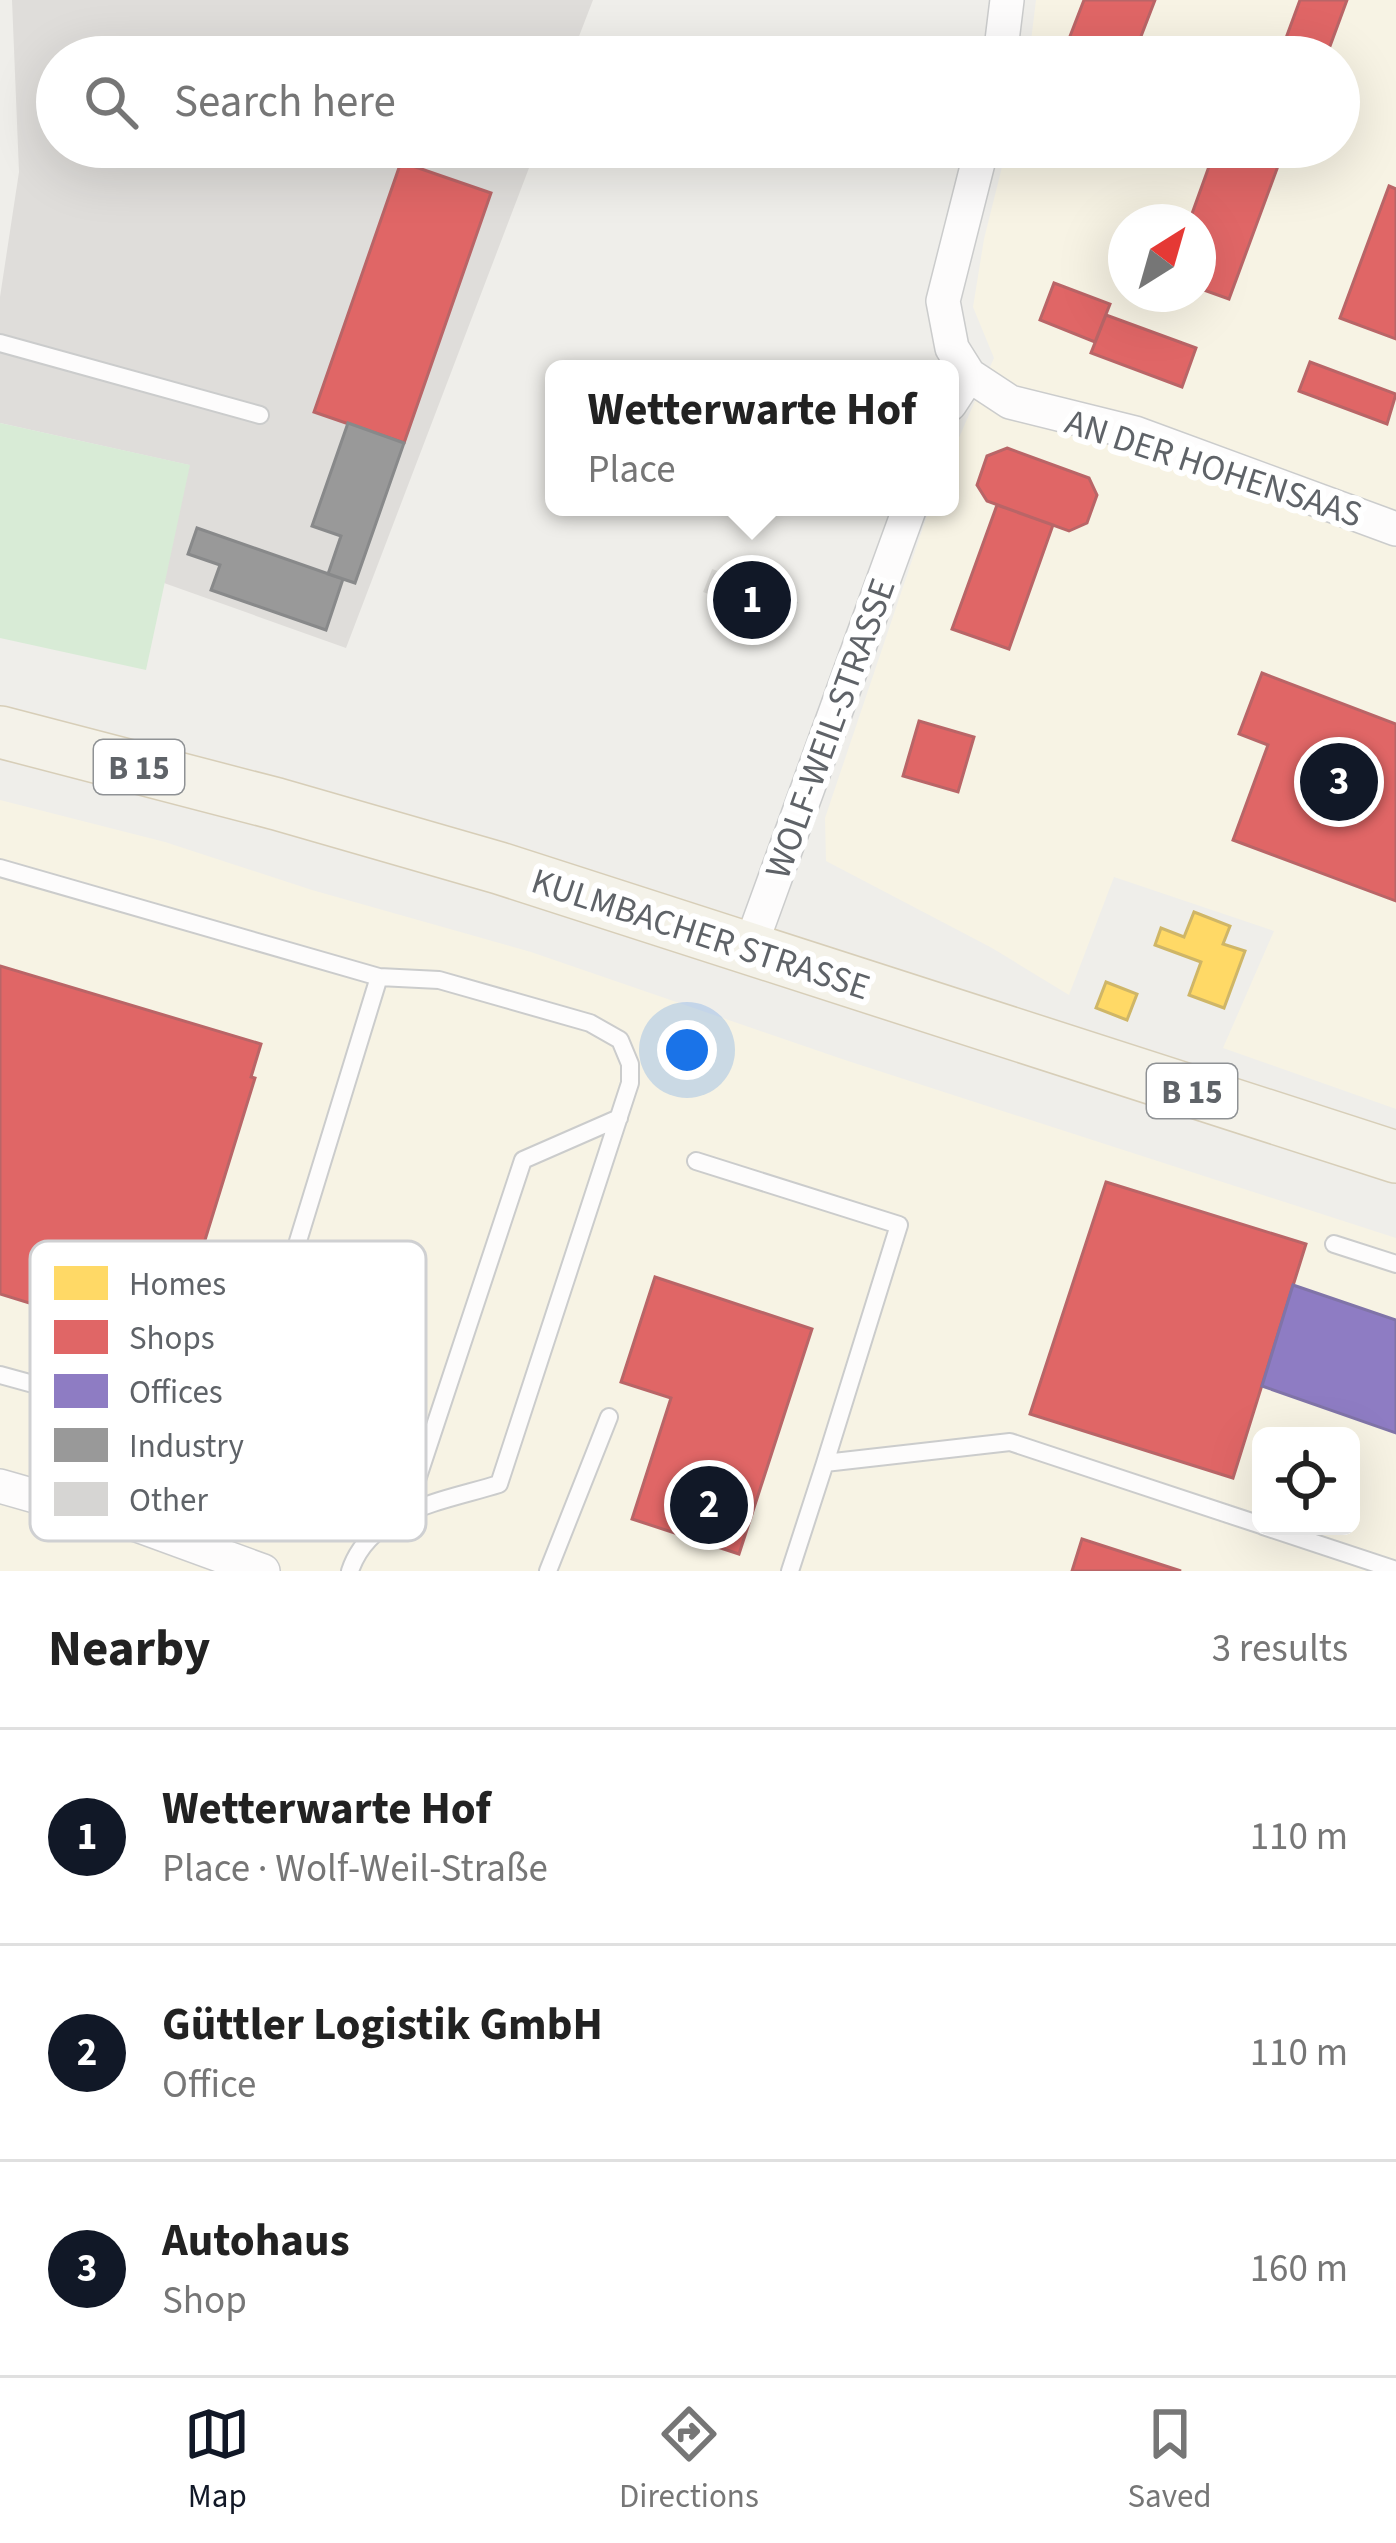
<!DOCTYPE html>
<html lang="en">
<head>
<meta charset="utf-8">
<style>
  body { margin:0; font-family:"Source Sans 3",sans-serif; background:#f6f6f6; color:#222 }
  .controls { position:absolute; right:36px; bottom:36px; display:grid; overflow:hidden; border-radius:18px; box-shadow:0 12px 48px #0002 }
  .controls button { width:108px; height:108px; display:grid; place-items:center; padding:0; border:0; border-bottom:3px solid #e0e0e0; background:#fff; color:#222; font:60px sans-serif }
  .compass { position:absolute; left:1108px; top:204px; width:108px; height:108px; border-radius:50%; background:#fff; box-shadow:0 12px 48px #0002; rotate:37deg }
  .you { position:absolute; left:687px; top:1050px; width:42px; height:42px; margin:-30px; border:9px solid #fff; border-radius:50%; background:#1a73e8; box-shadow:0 0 0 18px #1a73e833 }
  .badge { display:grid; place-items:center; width:78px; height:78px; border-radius:50%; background:#111827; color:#fff; font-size:39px; font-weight:700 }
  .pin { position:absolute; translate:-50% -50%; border:6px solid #fff; box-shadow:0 3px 12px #0006 }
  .popup { position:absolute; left:545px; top:360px; width:414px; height:156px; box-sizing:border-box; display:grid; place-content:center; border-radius:18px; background:#fff; filter:drop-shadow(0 3px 9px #0005); font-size:39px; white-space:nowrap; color:#767676 }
  .popup b { font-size:45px; color:#222 }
  .popup::after { content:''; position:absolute; left:50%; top:100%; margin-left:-24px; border:24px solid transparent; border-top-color:#fff }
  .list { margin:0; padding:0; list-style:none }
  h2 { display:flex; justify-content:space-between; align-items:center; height:156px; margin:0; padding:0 48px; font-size:51px }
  h2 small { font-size:39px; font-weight:400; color:#767676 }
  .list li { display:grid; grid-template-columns:78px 1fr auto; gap:36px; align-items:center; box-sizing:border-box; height:216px; padding:0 48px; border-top:3px solid #e0e0e0 }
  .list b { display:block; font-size:45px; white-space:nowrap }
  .list p { margin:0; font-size:39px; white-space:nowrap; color:#767676 }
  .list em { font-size:39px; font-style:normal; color:#767676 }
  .icon { flex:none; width:66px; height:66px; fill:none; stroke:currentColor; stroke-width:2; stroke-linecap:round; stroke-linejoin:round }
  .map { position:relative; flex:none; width:1396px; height:1571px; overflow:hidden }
  .search { position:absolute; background:#fff; box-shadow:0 12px 48px #0002; left:36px; right:36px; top:36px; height:132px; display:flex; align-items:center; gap:30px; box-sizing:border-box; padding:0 42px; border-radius:66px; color:#767676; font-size:45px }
  .sheet { height:804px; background:#fff }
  nav { display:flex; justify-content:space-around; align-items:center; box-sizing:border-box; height:168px; border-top:3px solid #e0e0e0; background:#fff; font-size:33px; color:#767676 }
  nav a { display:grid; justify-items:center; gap:6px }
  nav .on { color:#111827 }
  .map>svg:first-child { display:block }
  .commercial { fill:#f7f3e4; fill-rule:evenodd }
  .industrial { fill:#dfddda }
  .green { fill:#d8ebd6 }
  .homes { fill:#ffd966; stroke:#cfb667; stroke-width:3 }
  .shops { fill:#e06666; stroke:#b96567; stroke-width:3 }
  .offices { fill:#8e7cc3; stroke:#8074a8; stroke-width:3 }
  .industry { fill:#999; stroke:#88898a; stroke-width:3 }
  .building { fill:#d6d5d3; stroke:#deddd9; stroke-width:3 }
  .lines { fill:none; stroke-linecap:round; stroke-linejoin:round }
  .service-casing { stroke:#cbcccc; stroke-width:20 }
  .minor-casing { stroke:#cbcccc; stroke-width:36 }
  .primary-casing { stroke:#d7ceb8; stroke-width:54 }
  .service { stroke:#fdfcfc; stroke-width:16 }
  .minor { stroke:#fdfcfc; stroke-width:33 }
  .primary { stroke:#f4f2e9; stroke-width:51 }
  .labels { text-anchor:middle; stroke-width:12; stroke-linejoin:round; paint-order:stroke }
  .shield { fill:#fff; stroke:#8f9295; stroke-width:3 }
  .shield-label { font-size:33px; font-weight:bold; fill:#5f6368 }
  .street-label { font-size:36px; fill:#5f6368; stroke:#fff }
  .key { fill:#fff; stroke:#cfd0d2; stroke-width:3 }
  .key-label { font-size:33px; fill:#5f6368 }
</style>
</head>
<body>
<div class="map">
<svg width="1396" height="1571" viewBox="0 0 1396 1571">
  <rect width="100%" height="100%" fill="#efeeea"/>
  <path class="commercial" d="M1036,0h360v1109l-173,-61 51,-117 -160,-54 -45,118 -77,-47 -166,-87 -1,-43 105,-311h20v-49l44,-100 -21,-51 11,-68 23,-92h332v-90h-310zM1126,222h72v72h-72z
    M0,800l165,42 147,48 219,62 314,108 551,178v333h-1396zM1261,1436h90v90h-90z"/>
  <path class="industrial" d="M12,0h581l-22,57h-514v90h480l-191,501 -182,-65 25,-118 -189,-42v-126l19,-125z"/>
  <path class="green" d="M0,423l190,42 -44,205 -146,-32z"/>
  <path class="homes" d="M1194,912l36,14 -7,18 22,7 -21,57 -35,-13 12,-33 -46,-17 6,-17 23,9z
    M1106,982l31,12 -10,26 -31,-12z"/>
  <path class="shops" d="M1084,0h71l-22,57h-71z
    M1300,0h47l-21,57h-47z
    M1216,147h69l-56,152 -31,-11v-66h-9z
    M401,162l90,31 -87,250 -90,-31z
    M1389,186l7,3v150l-56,-21z
    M1054,283l56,21 -15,38 -55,-22z
    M1106,315l90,33 -14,39 -91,-34z
    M1310,362l86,32 -9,30 -88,-33z
    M1007,448l82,30 8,17 -10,28 -18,8 -82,-30 -10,-16 10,-29z
    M997,505l56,20 -44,124 -57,-20z
    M1262,673l134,51v177l-163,-61 35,-95 -29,-11z
    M919,721l55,16 -16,55 -55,-16z
    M0,966l261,78 -10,33 4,1 -83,269 -172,-53z
    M1106,1182l200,62 -73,234 -203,-64z
    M655,1277l157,52 -73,225 -107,-35 39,-121 -50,-16z
    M1082,1539l99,32h-109z"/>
  <path class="offices" d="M1293,1285l103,35v113l-134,-47z"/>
  <path class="industry" d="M348,423l56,20 -49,140 -27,-9 13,-38 -29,-10z
    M197,528l146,51 -17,51 -115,-40 9,-25 -32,-11z"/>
  <path class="building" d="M730,567l56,23 -3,8 13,5 -8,18 -10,-4 -5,13 -61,-24 4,-11 -11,-4 8,-20 13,5z"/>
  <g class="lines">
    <g class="service-casing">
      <path id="service" d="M0,343l260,72
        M0,868l379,109 -142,463 -237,-65
        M696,1161l203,64 -74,238
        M1334,1244l62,20
        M406,1513l117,-353 96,-42
        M1263,1526l133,44
        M350,1571c20,-61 95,-70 149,-87l131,-401v-19l-10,-24 -30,-17 -151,-43 -60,-3
        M548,1571l61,-154
        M790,1571l35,-108 185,-21 251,83"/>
    </g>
    <g class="minor-casing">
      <path id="minor" d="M1000,57l7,-57
        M982,147l-39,154 9,47 17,27 41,27 125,31 261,96
        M950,404l19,-29
        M749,950l161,-443
        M0,1486l140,40 123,45"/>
    </g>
    <g class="primary-casing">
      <path id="primary" d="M0,732l277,72 222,64 897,289"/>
    </g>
    <use href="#service" class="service"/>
    <use href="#minor" class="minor"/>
    <use href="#primary" class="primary"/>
  </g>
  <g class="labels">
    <g class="shield">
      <rect x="94" y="740" width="90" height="54" rx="9"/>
      <rect x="1147" y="1064" width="90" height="54" rx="9"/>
    </g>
    <g class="shield-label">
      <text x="139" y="779">B 15</text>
      <text x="1192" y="1103">B 15</text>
    </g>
    <g class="street-label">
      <text transform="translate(1214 467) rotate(18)" y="13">AN DER HOHENSAAS</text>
      <text transform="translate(829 728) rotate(-70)" y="13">WOLF-WEIL-STRASSE</text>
      <text transform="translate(701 933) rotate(18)" y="13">KULMBACHER STRASSE</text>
    </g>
  </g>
  <rect x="30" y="1241" width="396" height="300" rx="18" class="key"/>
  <rect x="54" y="1266" width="54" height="34" fill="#ffd966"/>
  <rect x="54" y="1320" width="54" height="34" fill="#e06666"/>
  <rect x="54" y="1374" width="54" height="34" fill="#8e7cc3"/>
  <rect x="54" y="1428" width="54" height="34" fill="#999"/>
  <rect x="54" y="1482" width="54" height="34" fill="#d6d5d3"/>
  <g class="key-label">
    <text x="129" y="1295">Homes</text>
    <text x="129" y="1349">Shops</text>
    <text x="129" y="1403">Offices</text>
    <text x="129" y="1457">Industry</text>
    <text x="129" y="1511">Other</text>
  </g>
</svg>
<div class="controls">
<button><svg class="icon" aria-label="locate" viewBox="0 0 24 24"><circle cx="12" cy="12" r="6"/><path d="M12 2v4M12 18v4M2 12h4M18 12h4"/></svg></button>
</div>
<svg class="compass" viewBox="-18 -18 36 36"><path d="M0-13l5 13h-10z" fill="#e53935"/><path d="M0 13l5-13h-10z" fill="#767676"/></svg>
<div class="you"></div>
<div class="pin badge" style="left:752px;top:600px">1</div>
<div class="popup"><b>Wetterwarte Hof</b>Place</div>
<div class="pin badge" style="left:709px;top:1505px">2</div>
<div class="pin badge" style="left:1339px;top:782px">3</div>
<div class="search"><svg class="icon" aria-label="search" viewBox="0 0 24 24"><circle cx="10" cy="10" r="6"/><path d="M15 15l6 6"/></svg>Search here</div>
</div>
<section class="sheet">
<h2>Nearby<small>3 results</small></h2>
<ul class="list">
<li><span class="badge">1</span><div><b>Wetterwarte Hof</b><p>Place · Wolf-Weil-Straße</p></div><em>110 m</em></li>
<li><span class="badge">2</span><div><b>Güttler Logistik GmbH</b><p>Office</p></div><em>110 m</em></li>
<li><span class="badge">3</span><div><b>Autohaus</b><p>Shop</p></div><em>160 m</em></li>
</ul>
</section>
<nav>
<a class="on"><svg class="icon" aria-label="map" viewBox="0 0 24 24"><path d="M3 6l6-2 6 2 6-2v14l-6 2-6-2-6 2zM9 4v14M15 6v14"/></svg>Map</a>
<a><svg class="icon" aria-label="directions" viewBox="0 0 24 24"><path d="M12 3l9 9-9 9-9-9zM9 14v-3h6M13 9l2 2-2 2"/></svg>Directions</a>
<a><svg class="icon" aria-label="saved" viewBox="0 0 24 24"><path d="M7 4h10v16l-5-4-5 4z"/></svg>Saved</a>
</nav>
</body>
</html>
